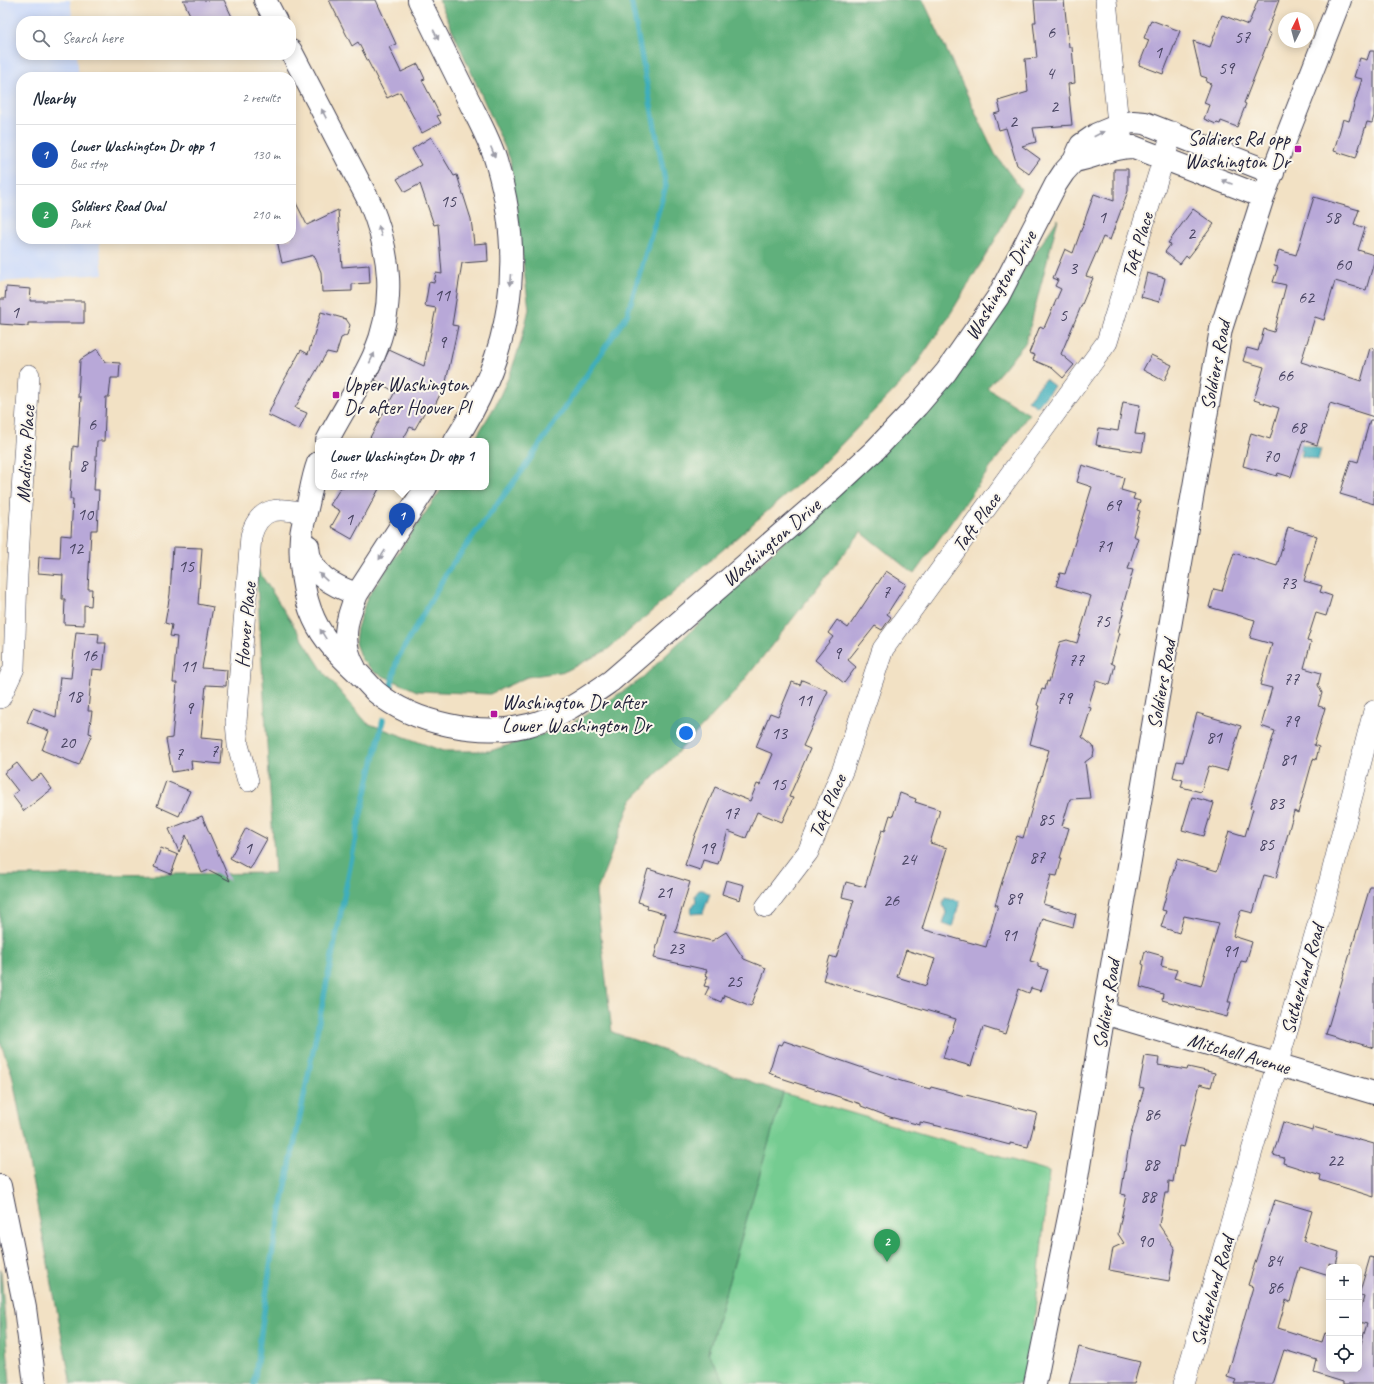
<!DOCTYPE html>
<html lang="en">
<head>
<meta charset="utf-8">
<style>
  body { margin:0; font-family:Caveat,sans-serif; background:#f6f6f7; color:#1f2937 }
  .controls { position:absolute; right:12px; bottom:12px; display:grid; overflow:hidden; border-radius:8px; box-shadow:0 2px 10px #0003 }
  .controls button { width:36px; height:36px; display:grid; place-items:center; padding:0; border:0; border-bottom:1px solid #e0e1e3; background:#fff; color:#1f2937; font:20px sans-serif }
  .compass { position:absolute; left:1278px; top:12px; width:36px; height:36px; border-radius:50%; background:#fff; box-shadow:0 2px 10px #0003; rotate:6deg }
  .you { position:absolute; left:686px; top:733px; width:14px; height:14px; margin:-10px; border:3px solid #fff; border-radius:50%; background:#1a73e8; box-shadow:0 0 0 6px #1a73e833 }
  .badge { display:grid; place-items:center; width:26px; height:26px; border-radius:50%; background:#0b8043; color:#fff; font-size:13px; font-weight:700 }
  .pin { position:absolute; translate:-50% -33px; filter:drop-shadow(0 1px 2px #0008) }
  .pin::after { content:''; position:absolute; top:21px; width:14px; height:12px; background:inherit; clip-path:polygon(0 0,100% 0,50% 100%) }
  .popup { position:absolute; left:315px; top:438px; width:174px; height:52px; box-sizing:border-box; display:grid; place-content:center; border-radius:8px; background:#fff; filter:drop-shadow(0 1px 3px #0005); font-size:13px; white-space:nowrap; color:#747a83 }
  .popup b { font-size:15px; color:#1f2937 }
  .popup::after { content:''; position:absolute; left:50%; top:100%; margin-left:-8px; border:8px solid transparent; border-top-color:#fff }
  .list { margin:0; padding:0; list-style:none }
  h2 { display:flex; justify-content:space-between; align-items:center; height:52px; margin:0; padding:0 16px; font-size:17px }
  h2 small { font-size:13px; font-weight:400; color:#747a83 }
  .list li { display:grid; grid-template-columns:26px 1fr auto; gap:12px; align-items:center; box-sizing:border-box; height:60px; padding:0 16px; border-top:1px solid #e0e1e3 }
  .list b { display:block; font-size:15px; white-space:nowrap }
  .list p { margin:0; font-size:13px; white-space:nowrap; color:#747a83 }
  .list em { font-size:13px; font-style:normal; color:#747a83 }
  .icon { flex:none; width:22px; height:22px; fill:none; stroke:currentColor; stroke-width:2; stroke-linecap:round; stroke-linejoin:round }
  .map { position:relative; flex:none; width:1374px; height:1384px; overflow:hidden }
  .search { position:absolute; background:#fff; box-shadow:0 2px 10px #0003; left:16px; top:16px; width:280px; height:44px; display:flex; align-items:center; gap:10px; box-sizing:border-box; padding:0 14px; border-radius:16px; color:#747a83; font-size:15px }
  .panel { position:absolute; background:#fff; box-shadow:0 2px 10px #0003; left:16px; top:72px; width:280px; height:172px; border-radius:16px }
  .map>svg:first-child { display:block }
  .built { fill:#cddbfa }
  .green { fill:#75cc91; stroke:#4c7766 }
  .forest { fill:#60b07b; stroke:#41695b }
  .water { fill:#3faebb; stroke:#30687b }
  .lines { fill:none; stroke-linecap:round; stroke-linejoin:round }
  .stream { stroke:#3faebb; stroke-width:5.5 }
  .building { fill:#b8a8d8; fill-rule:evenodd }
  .minor-casing { stroke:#413f50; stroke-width:22 }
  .tertiary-casing { stroke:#413f50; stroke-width:24 }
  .minor { stroke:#fff; stroke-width:21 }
  .tertiary { stroke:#fff; stroke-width:22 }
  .oneway { fill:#9c9ca7 }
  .poi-dot { fill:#b5179e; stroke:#fbf7ec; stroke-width:1.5 }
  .labels { text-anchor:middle; stroke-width:4; stroke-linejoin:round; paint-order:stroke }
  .number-label { font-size:18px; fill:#484462 }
  .poi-label { font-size:20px; fill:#22223b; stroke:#fbf7ec; text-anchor:start }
  .street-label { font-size:20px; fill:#22223b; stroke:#fbf7ec }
</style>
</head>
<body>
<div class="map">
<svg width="1374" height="1384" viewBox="0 0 1374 1384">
  <rect width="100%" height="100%" fill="#fbf7ec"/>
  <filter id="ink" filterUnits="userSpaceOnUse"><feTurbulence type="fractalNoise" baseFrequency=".025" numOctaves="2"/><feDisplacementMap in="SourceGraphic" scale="8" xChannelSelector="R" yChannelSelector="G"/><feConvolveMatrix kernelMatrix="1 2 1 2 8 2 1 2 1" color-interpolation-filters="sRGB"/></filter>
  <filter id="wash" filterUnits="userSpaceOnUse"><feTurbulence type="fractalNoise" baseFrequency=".012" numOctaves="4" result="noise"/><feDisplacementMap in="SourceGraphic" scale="16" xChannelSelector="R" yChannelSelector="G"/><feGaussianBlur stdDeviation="0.9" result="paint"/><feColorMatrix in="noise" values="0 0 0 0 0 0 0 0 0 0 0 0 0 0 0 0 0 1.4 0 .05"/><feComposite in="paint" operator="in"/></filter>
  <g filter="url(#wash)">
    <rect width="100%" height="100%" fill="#f2e1c4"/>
    <path class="built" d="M0,0h70l3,21h-52v34h56l2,22h-58v162h78l4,35 -103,8z"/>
    <path class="green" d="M783,1093l266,78 -21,213h-302l-18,-31z"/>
    <path class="forest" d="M439,0h484l72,154 26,35 -26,51 -49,81 -37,54 -85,87 -217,188 -41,21 -39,6 -37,17 -73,-3 -43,-19 -13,-13 -6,-16 2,-15 10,-30 76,-111h43v-46h-12l22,-37 14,-30 11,-32 8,-33 -19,-150z
      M1058,219l-32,123 -39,46 42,26 -115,160 -53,-42 -126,160 -103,108 -36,93 16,139 171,61 -75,260 18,31h-655l-59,-310 -12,-32v-166l275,-3 -19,-306 69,107 42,49 76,28h47l78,-25 71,-45 307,-296z
      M0,1269l1,3 9,112h-10z"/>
    <path class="water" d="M1045,379l9,7 -17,21 -9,-7z
      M1298,443l23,6 -3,11 -17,-4 2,-6 -6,-2z
      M699,890h4l7,4 -7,19 -11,1 -1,-5 5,-8 -1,-6z
      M945,897l15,4 -8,26 -9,-3 3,-11 -3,-9z"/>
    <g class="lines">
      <path class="stream" d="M390,689l7,-29 51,-90 74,-99 105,-156 39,-129 -35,-186
        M254,1384l17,-124 88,-438 24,-102"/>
    </g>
    <g id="blocks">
      <path class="building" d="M183,0h41l10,21h-41z
        M329,0h47l20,44 -7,3 12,25 17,-8 7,15 -3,1 18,35 -3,1 4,7 -19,10 -22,-41 -13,6 -29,-56 -6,4z
        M1034,0h30l5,47h3l3,36 -7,1 4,41 -39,3 3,14 -14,4 18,13 -11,15 -12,-9 -11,-37 -7,2 -5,-16 7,-2 -3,-11 30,-9 -3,-33 12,-1 -4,-36h3z
        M1258,0h21l-12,32 4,2 -27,69 2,1 -9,23 -16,-6 -1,3 -3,-1 -1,1 -12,-5 5,-14 -5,-2 7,-19 -5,-2 1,-4 -6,-2 -8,-35 17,6 12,-32 26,10z
        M1151,20l29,11 -17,43 -24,-9 10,-25 -5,-2z
        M1370,51h4v65l-2,7 -5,-1 -11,36 -22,-7 9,-32 6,2 13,-42 -8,-2 6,-19 7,2z
        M431,137l23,39 3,-1 14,44 3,25 13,-1 1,18 -26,2 -10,62 6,1 -12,56 -13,27 -5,-3 -13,23 -5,-2 -8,14h-34l27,-49 -20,-12 14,-30 35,16 12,-58 -11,-2 4,-24 5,1 2,-10 6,1 -4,-50 -4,1 -14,-41 -15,8 -8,-13 24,-14 -9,-16z
        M1114,169h14v22l-18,49 -7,-3 -17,39 7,2 -32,76 13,11 -11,13 -11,-10 -19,-8 2,-5 -6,-2 11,-27 4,2 17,-39 -6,-3 3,-6 -5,-2 12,-29 8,4 21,-59 20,7z
        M291,193l16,32 31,-15 4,57 27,-2 1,18 -18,1v7l-30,1 -1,-20 -7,-17 -32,8 -5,-23 14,-1z
        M1314,197l45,13 -5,14 11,4 -7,22 16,5v7l-8,28 -31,-9 -11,39 -9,-3 -14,45 60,19 9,-33 4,1v68l-44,-14 -13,42 -14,-5 -12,37 -13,-4 -1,3 -34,-10 8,-33 19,6 9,-31 -25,-8 10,-33 -21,-6 4,-13 11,3 6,-22 10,3 12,-47 -13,-3 5,-15 -4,-1 5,-16 17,5z
        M1193,209l21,15 -26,34 -2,-2 -6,8 -15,-12 6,-8 -3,-1z
        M1147,273l18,5 -6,24 -18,-5z
        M6,287l25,2 -1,12h54v22h-56v3l-28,-2v-25h5z
        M321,312l25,7 4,6 -3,10 -6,3 -5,16 -9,-2 -32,56 12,5 -8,17 -31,-15 13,-29 20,-36 7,4z
        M97,349l8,13 15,1 -1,15h-8l-2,19h-3l-2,44h-7l-3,49h5l-2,40h-6l-3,59h4l-1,17 -7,-1v20l-20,-1 1,-25h-3l1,-24 -25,-2 1,-16 21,1 1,-23 10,1 2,-37h-3l1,-17 2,-36 5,1 3,-50h-3l2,-37z
        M1151,355l21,10 -8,16 -21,-11z
        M1123,402l17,3 -5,29 10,1 -3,17 -46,-7 3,-17 19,3z
        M1370,420h4v84l-34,-10 11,-34 7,2z
        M1082,465l42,13 -3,12 14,4 -2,5 7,2 -3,9 3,1 -7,25 5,2 -10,31 5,1 -11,39 2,1 -6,22 2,1 -9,30 4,2 -5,20 -14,-4 -8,26 3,1 -9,29 11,9 1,5 -1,5 -8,6 5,36 -20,1 -8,27 7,2 -9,30h2l-5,18 -6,-1 -8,29 33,10 -3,13 -30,-9 -13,43 8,2v4l10,3 -7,21 -10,-3 -2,5 -10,-4 -14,45 -22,-7 -12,39 -28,-8 13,-39 -133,-39 7,-24 6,2 18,-58 -12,-3 4,-15 19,5 17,-57 3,1 5,-16 3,1 7,-23 16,6 -1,3 25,8 -10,33 17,5 -25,81 64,18 12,-42h-3l9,-30 13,-39 6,2 26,-88 -19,-6 10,-38 -3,-1 5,-16 3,1 2,-9 2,1 11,-40 7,-2 10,3 14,-47 -35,-10 4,-13 5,1 27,-87 -15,-5zM906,950l29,9 -9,27 -29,-9z
        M341,487h39l-28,52 -21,-12 9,-16 -10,-6z
        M1288,527l29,9 -13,45 18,5 -2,6 12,4 -6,20 -10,-3 -9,28 4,1 -7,26 17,5 -3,12 4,8 -4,13 7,2 -11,37 5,2 -3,13 -3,-1 -15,54 -4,-2 -18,67 -12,-3 -11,38 -12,-3 -8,26 19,6 -6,20 -5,-1 -4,13h-1l-8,28h3l-4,15 -65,-17 1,-6 -23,-7 4,-22 -2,-1 3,-13 18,5 -2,10 16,4 -3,8 27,8 18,-63 -35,-7 -5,17 -18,-6 5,-16 -4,-1 9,-32 6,-19 40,12 12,-40 16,5 8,-27 -3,-1 25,-77 -14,-5 11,-38 -12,-3 12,-41 -22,-6 5,-18 -46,-13 5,-18 8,2 12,-38 43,13z
        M173,547l29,1 -4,56 15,3 -11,61 25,2 -1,16 -20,-1 -5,53 22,2 -2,24 -30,-3 1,8 -20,3 -6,-33 6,-1 5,-55h-4l4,-46 -7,-1 2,-11 -7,-2 5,-29z
        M886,571l20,13 -19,30 4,3 -9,13 -7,-4 -27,34 8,7 -12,16 -29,-23 18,-23 -5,-4 9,-13 11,8z
        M76,632l23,2 -1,9h8l-3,27 -11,-1 -4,42h4l-3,22 3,1 -13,31 -37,-15 7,-19 -22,-9 6,-14 23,9 4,-40 11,1z
        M802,680l26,11 -25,55 7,3 -21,48 4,1 -11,24 -25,-10 -11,26 -18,-7 -10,33 -15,-4 -3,10 -15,-5 10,-30 20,-48 35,14 7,-17 3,1 13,-31 -17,-7 14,-34 8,3 14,-34 8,3z
        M1197,713l44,13 -14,45 -18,-5 -8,26 -20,-5 2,-7 -10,-3 4,-16 6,1z
        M17,763l14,18 10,-7 11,15 -28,22 -12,-16 6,-4 -14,-18z
        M166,781l24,10 -11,25 -22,-10z
        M1192,797l22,6 -10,33 -22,-6z
        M202,816l28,65 -21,-11 -7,3 -16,-38 -7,17 -10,-23z
        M246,828l21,11 -17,30 -20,-11z
        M161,848l17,7 -7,19 -17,-7z
        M648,869l42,13 -15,50 37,9 14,-9 18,27 22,9 -15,38 -27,-11 -3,7 -16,-7 4,-8 -5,-1 4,-10 -3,-1 2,-5 -53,-12 11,-44 -18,-5 1,-4 -10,-3z
        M726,880l18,5 -4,15 -18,-6z
        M1370,887h4v161l-48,-14z
        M784,1041l117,40 29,8 1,-2 34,9 1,-1 71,18 -9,34 -18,-4v2l-72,-19 -18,-4v3l-30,-8 -29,-11v-2l-86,-28 1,-1 -7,-3 9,-28 4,1z
        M1145,1056l14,2 -1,7 29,5 1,-3 27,6 -4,14 -11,-3 -16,63 -5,-1 -6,36 -4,-1 -1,12h-3l-6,32 16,24 -6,32 -60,-11 4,-22 11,-5 -6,-9 8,-39 -5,-1 9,-56 14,-50 -5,-1z
        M1283,1122l29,9 1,-4 61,17v53l-54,-17 1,-5 -38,-12 1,-5 -11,-3z
        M1275,1200l37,11 -9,30 36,11 -3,13 -7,-2v13l-29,-9 -10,35 -4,-2 -8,28 44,14 3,-9 4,1v35h30v-19l8,-26 -8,-2v-8l5,-17 -5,-2 11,-38 4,1v126h-31v-2l-29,-9 3,-13 -33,-10 -11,34h-39l2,-4 -9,-3 26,-90 -5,-2z
        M1079,1347l61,15 -6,22h-65z"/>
    </g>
  </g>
  <g filter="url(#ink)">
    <use href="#blocks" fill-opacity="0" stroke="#413f50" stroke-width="1"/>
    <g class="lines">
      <g class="minor-casing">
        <path id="minor" d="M1106,0l11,114 6,32
          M0,698l14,-30 3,-93 12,-200
          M248,781l-10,-36 -2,-23 15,-186c9,-31 28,-28 55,-23
          M766,907l42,-55 35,-83 40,-120 224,-307 57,-185 9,-25
          M1184,1384l138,-473 52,-200"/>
      </g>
      <g class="tertiary-casing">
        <path id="tertiary" d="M265,0l11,21
          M419,0c17,34 34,69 51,103 9,18 20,38 26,58 30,100 16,192 -41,280
          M291,51l79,152c21,51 26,100 4,152 -13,29 -32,57 -47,86
          M1074,161c21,-3 39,-15 60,-14l129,50
          M318,463c-5,13 -7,27 -10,41 -2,10 -6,21 -7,32 -2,27 2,59 13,83 10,22 26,37 44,54 6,6 12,13 18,19 38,32 105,45 153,33 31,-8 56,-26 82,-44l222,-192 42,-39 42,-44 29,-34 52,-75 58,-113 8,-12 10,-11 7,-16 16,-11 22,-9 14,-3 12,1 128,50
          M308,546c1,28 25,40 49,48
          M355,668c-15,-26 -9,-49 2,-74l69,-107
          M1104,1013l270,80
          M0,1186l25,122 10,76
          M1035,1384l42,-206 28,-172 116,-677 42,-132 77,-197"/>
      </g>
      <use href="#minor" class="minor"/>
      <use href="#tertiary" class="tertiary"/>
    </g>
    <defs><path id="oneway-solid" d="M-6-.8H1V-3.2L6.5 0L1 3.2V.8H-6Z"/></defs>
    <g class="oneway">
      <use href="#oneway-solid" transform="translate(436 35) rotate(63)"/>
      <use href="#oneway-solid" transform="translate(324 114) rotate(-117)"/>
      <use href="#oneway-solid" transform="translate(1099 134) rotate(-27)"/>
      <use href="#oneway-solid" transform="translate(493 152) rotate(67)"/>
      <use href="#oneway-solid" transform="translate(1227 182) rotate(-158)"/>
      <use href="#oneway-solid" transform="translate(380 231) rotate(-106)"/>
      <use href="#oneway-solid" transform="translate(511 280) rotate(95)"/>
      <use href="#oneway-solid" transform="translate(372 358) rotate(-64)"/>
      <use href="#oneway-solid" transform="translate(382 555) rotate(123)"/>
      <use href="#oneway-solid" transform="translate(323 577) rotate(-137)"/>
      <use href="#oneway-solid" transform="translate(323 634) rotate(-122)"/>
    </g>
  </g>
  <g class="poi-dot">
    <rect x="1294" y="145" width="8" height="8" rx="2"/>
    <rect x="332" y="391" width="8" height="8" rx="2"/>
    <rect x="490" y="710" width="8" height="8" rx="2"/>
  </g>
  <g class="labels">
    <g class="number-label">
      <text x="1051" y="38">6</text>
      <text x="1242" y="43">57</text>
      <text x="1158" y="58">1</text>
      <text x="1226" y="74">59</text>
      <text x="1050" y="79">4</text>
      <text x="1054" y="112">2</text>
      <text x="1013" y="127">2</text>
      <text x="448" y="207">15</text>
      <text x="1102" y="223">1</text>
      <text x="1332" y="223">58</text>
      <text x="1191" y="239">2</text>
      <text x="1343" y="270">60</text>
      <text x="1073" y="274">3</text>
      <text x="442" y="301">11</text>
      <text x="1306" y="303">62</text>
      <text x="15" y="318">1</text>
      <text x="1063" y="321">5</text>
      <text x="442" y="348">9</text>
      <text x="1285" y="381">66</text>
      <text x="92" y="430">6</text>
      <text x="1298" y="433">68</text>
      <text x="1271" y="462">70</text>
      <text x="83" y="471">8</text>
      <text x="1113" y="511">69</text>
      <text x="85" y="520">10</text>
      <text x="349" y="525">1</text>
      <text x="1104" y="552">71</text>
      <text x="75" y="554">12</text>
      <text x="186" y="572">15</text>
      <text x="1288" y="589">73</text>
      <text x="886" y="598">7</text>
      <text x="1102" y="627">75</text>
      <text x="837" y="659">9</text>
      <text x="89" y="661">16</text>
      <text x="1076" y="666">77</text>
      <text x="188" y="672">11</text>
      <text x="1291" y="685">77</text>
      <text x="74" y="702">18</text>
      <text x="1064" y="704">79</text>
      <text x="804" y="706">11</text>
      <text x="189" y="714">9</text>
      <text x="1291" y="727">79</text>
      <text x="779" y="739">13</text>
      <text x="1214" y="743">81</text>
      <text x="67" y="748">20</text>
      <text x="214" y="757">7</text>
      <text x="179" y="760">7</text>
      <text x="1288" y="765">81</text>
      <text x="778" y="790">15</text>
      <text x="1276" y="809">83</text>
      <text x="731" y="819">17</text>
      <text x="1046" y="825">85</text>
      <text x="1266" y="850">85</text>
      <text x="248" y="854">1</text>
      <text x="707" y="854">19</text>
      <text x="1037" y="863">87</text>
      <text x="908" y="865">24</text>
      <text x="664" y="898">21</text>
      <text x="1014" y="904">89</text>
      <text x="891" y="906">26</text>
      <text x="1009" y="941">91</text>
      <text x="676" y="954">23</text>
      <text x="1230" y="957">91</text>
      <text x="734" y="987">25</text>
      <text x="1152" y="1120">86</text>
      <text x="1335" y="1166">22</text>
      <text x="1151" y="1170">88</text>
      <text x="1148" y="1202">88</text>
      <text x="1145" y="1247">90</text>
      <text x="1274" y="1266">84</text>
      <text x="1275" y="1293">86</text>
    </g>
    <g class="poi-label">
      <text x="1290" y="145" text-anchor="end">Soldiers Rd opp<tspan x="1290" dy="23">Washington Dr</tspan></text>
      <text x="344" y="391">Upper Washington<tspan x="344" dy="23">Dr after Hoover Pl</tspan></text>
      <text x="502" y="709">Washington Dr after<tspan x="502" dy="23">Lower Washington Dr</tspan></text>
    </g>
    <g class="street-label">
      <text transform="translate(1137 245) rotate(-73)" y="7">Taft Place</text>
      <text transform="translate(1000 285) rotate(-60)" y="7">Washington Drive</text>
      <text transform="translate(1215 365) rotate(-79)" y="7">Soldiers Road</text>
      <text transform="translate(25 454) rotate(-87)" y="7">Madison Place</text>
      <text transform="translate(976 522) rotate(-54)" y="7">Taft Place</text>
      <text transform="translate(771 542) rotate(-41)" y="7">Washington Drive</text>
      <text transform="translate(245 625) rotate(-85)" y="7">Hoover Place</text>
      <text transform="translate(1161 684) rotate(-80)" y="7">Soldiers Road</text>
      <text transform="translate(827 806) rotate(-67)" y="7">Taft Place</text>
      <text transform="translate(1302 979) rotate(-74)" y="7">Sutherland Road</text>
      <text transform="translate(1106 1004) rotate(-81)" y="7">Soldiers Road</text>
      <text transform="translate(1239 1053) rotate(16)" y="7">Mitchell Avenue</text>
      <text transform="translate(1212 1291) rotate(-74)" y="7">Sutherland Road</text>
    </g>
  </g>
</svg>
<div class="controls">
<button>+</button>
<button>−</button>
<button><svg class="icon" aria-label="locate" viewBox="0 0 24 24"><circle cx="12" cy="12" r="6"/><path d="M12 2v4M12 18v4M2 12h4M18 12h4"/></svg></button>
</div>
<svg class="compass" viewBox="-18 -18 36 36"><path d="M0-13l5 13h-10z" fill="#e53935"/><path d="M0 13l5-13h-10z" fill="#747a83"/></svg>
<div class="you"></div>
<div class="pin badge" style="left:402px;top:536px;background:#1a4fb4">1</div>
<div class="popup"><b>Lower Washington Dr opp 1</b>Bus stop</div>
<div class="pin badge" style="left:887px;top:1262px;background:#2e9e5b">2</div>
<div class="search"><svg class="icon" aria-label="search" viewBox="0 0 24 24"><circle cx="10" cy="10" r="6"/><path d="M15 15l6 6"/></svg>Search here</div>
<section class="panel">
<h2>Nearby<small>2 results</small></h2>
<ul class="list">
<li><span class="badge" style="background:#1a4fb4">1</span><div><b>Lower Washington Dr opp 1</b><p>Bus stop</p></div><em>130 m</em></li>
<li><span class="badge" style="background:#2e9e5b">2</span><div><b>Soldiers Road Oval</b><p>Park</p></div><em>210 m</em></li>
</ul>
</section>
</div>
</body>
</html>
